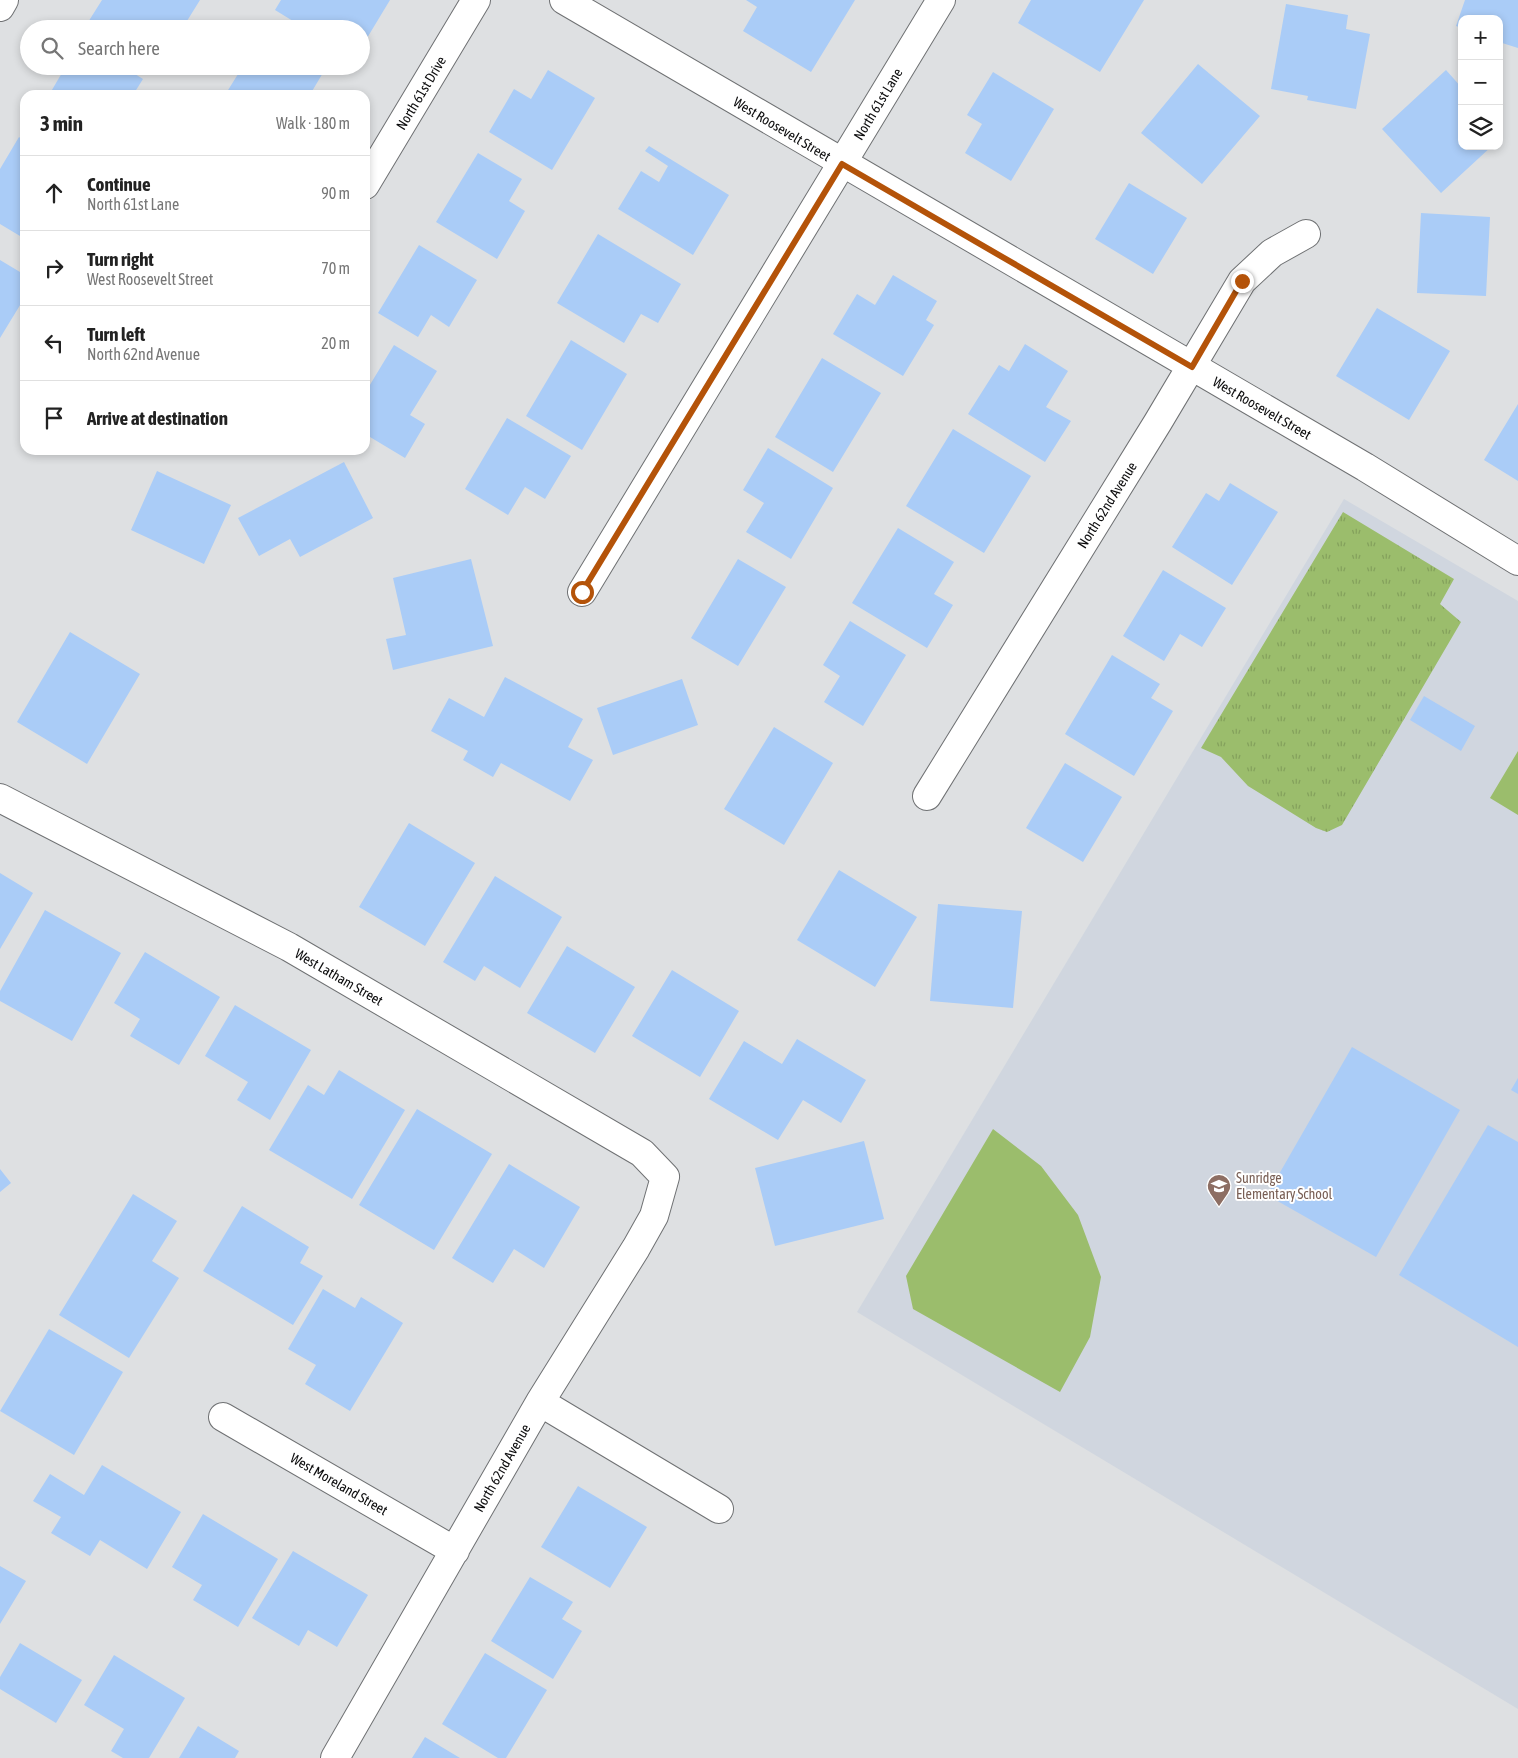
<!DOCTYPE html>
<html lang="en">
<head>
<meta charset="utf-8">
<style>
  body { margin:0; font-family:"Asap Condensed",sans-serif; background:#f2f2f2; color:#222 }
  .controls { position:absolute; right:15px; top:15px; display:grid; overflow:hidden; border-radius:10px; box-shadow:0 2px 8px #0003 }
  .controls button { width:45px; height:45px; display:grid; place-items:center; padding:0; border:0; border-bottom:1px solid #e0e0e0; background:#fff; color:#222; font:25px sans-serif }
  .stop { position:absolute; width:15px; height:15px; margin:-11px; border:4px solid #b45309; border-radius:50%; background:#fff }
  .stop.end { background:#b45309; border-color:#fff; box-shadow:0 1px 5px #0008 }
  .list { margin:0; padding:0; list-style:none }
  h2 { display:flex; justify-content:space-between; align-items:center; height:65px; margin:0; padding:0 20px; font-size:21px }
  h2 small { font-size:16px; font-weight:400; color:#767676 }
  .list li { display:grid; grid-template-columns:32px 1fr auto; gap:15px; align-items:center; box-sizing:border-box; height:75px; padding:0 20px; border-top:1px solid #e0e0e0 }
  .list b { display:block; font-size:19px; white-space:nowrap }
  .list p { margin:0; font-size:16px; white-space:nowrap; color:#767676 }
  .list em { font-size:16px; font-style:normal; color:#767676 }
  .icon { flex:none; width:28px; height:28px; fill:none; stroke:currentColor; stroke-width:2; stroke-linecap:round; stroke-linejoin:round }
  .map { position:relative; flex:none; width:1518px; height:1758px; overflow:hidden }
  .search { position:absolute; background:#fff; box-shadow:0 2px 8px #0003; left:20px; top:20px; width:350px; height:55px; display:flex; align-items:center; gap:12px; box-sizing:border-box; padding:0 18px; border-radius:28px; color:#767676; font-size:19px }
  .panel { position:absolute; background:#fff; box-shadow:0 2px 8px #0003; left:20px; top:90px; width:350px; height:365px; border-radius:15px }
  .map>svg:first-child { display:block }
  .built { fill:#d0d6df }
  .grass { fill:url(#grass-tufts) }
  .pitch { fill:#9bbd6c }
  .building { fill:#aaccf7 }
  .lines { fill:none; stroke-linecap:round; stroke-linejoin:round }
  .street-casing { stroke:#6f7173; stroke-width:30 }
  .street { stroke:#fff; stroke-width:28 }
  .route { stroke:#b45309; stroke-width:6 }
  .labels { text-anchor:middle; stroke-width:4; stroke-linejoin:round; paint-order:stroke }
  .street-label { font-size:14px; fill:#0c0c0d; stroke:#fff }
  .education-label { font-size:14px; fill:#785e54; stroke:#fff; text-anchor:start }
</style>
</head>
<body>
<div class="map">
<svg width="1518" height="1758" viewBox="0 0 1518 1758">
  <defs>
    <pattern id="grass-tufts" width="24" height="20" patternUnits="userSpaceOnUse" patternTransform="scale(1.25)"><rect width="24" height="20" fill="#9bbd6c"/><path d="M3 7l-1-3M5 7V3M7 7l1-3M15 17l-1-3M17 17v-4M19 17l1-3" fill="none" stroke="#84a15c"/></pattern>
  </defs>
  <rect width="100%" height="100%" fill="#dee0e2"/>
  <path class="built" d="M1344,499l174,102v1108l-661,-397z"/>
  <path class="grass" d="M1343,512l111,67 -14,25 21,18 -119,203 -15,7 -11,-4 -68,-42 -27,-29 -20,-9z"/>
  <path class="pitch" d="M1518,751v64l-28,-17z
    M993,1129l48,37 37,49 23,62 -11,60 -30,55 -147,-83 -7,-33z"/>
  <path class="building" d="M102,0h98l-18,29h-95l-2,-2z
    M281,0h109l-29,48v-19h-55l-31,-19z
    M746,0h109l-44,72 -68,-41 14,-24z
    M1031,0h113l-44,72 -82,-49z
    M1465,0h53v48l-19,-6v-23h-37v9l-6,-2z
    M1286,4l62,11 -2,14 24,5 -14,75 -49,-9 1,-4 -37,-7z
    M1198,64l62,52 -58,68 -61,-51z
    M66,66h56l21,13 -10,16h-84z
    M243,66h84l-16,27 3,2h-89z
    M548,70l47,28 -43,72 -63,-38 25,-43 17,10z
    M1446,70l16,18v58h30l-51,47 -59,-64z
    M993,72l61,37 -43,72 -46,-28 17,-29 -15,-9z
    M19,137l6,4v87l-5,8 -20,-12v-55z
    M649,146l80,49 -36,60 -75,-46 23,-38 18,11 9,-16 -23,-15z
    M478,153l44,26 -13,22 16,10 -28,48 -61,-37z
    M1129,183l58,35 -34,56 -58,-35z
    M1421,213l69,4 -4,79 -69,-3z
    M598,234l83,50 -23,39 -17,-9 -17,29 -67,-40z
    M419,245l58,35 -28,47 -18,-12 -13,22 -40,-24z
    M0,260l25,15v22l-25,41z
    M893,275l44,26 -11,19 8,5 -31,51 -70,-42 24,-40 18,11z
    M1377,308l73,43 -41,69 -73,-44z
    M571,340l56,34 -45,76 -56,-34z
    M1025,344l43,27 -22,36 25,14 -26,41 -77,-48 31,-49 10,6z
    M394,345l43,26 -27,44 15,9 -20,34 -40,-24v-41z
    M822,358l59,35 -48,79 -58,-35z
    M1518,404v77l-34,-21z
    M507,418l64,38 -26,43 -20,-12 -17,28 -43,-26z
    M953,429l78,47 -47,77 -78,-47z
    M768,448l65,40 -42,71 -45,-27 18,-29 -21,-13z
    M344,462l29,56 -73,39 -10,-18 -31,17 -21,-38z
    M157,471l74,34 -27,59 -73,-34z
    M1230,483l48,29 -46,73 -60,-38 34,-54 13,8z
    M898,528l56,34 -20,32 19,11 -26,43 -75,-45z
    M471,559l22,87 -100,24 -7,-31 20,-4 -13,-57z
    M738,559l48,28 -48,79 -47,-28z
    M1163,570l63,38 -24,39 -22,-13 -16,27 -41,-25z
    M850,621l56,34 -43,71 -39,-24 16,-26 -17,-11z
    M70,632l70,42 -53,90 -70,-42z
    M1112,655l48,29 -9,14 22,13 -39,65 -69,-42z
    M505,677l78,42 -15,28 25,13 -23,41 -69,-38 -8,14 -30,-17 5,-9 -37,-20 18,-33 35,19z
    M682,679l16,46 -85,30 -16,-47z
    M1424,696l51,30 -14,25 -51,-31z
    M774,727l59,36 -49,82 -60,-36z
    M1065,763l57,34 -39,65 -57,-34z
    M409,823l66,40 -50,83 -66,-39z
    M839,870l78,47 -42,70 -78,-47z
    M0,873l33,20 -33,56z
    M495,876l67,41 -42,71 -36,-22 -9,15 -32,-19z
    M938,904l84,7 -9,97 -83,-7z
    M45,910l76,43 -49,88 -72,-40v-10z
    M567,946l68,41 -40,66 -68,-40z
    M145,952l75,45 -41,68 -49,-29 10,-17 -26,-16z
    M672,970l67,41 -39,66 -68,-41z
    M235,1005l76,45 -41,70 -33,-20 11,-18 -43,-26z
    M797,1039l69,41 -25,43 -38,-23 -25,40 -69,-41 35,-58 38,23z
    M1352,1047l108,63 -84,147 -109,-62z
    M339,1070l66,40 -53,89 -83,-49 39,-65 16,10z
    M1518,1078v16l-7,-4z
    M417,1109l75,45 -58,96 -75,-45z
    M1488,1125l30,17v205l-119,-72z
    M864,1141l20,78 -109,27 -20,-78z
    M509,1164l71,43 -36,61 -30,-19 -21,34 -41,-25z
    M0,1169l11,14 -11,9z
    M133,1194l44,27 -25,40 27,17 -50,80 -70,-43z
    M242,1206l67,41 -9,16 23,13 -30,49 -90,-54z
    M323,1289l32,19 6,-11 42,26 -53,88 -45,-27 11,-19 -28,-16z
    M49,1329l74,43 -49,83 -74,-44z
    M102,1465l79,47 -34,57 -47,-29 -10,16 -39,-23 10,-16 -28,-16 17,-27 34,21z
    M578,1486l69,41 -37,61 -69,-41z
    M203,1514l75,45 -40,68 -45,-27 9,-15 -30,-18z
    M293,1551l75,44 -31,52 -29,-17 -9,16 -47,-28z
    M0,1566l26,15 -26,43z
    M530,1577l43,25 -11,17 20,12 -29,48 -62,-38z
    M20,1643l62,37 -26,43 -56,-34v-12z
    M485,1653l62,37 -41,68h-8l-56,-34z
    M114,1655l71,43 -36,60h-26l-12,-7 13,-22 -40,-24z
    M198,1726l41,25 -4,7h-56z
    M425,1737l35,21h-48z"/>
  <g class="lines">
    <g class="street-casing">
      <path id="street" d="M564,0l801,467 153,94
        M0,7l4,-7
        M365,185l111,-185
        M582,592l359,-592
        M927,796l231,-374 84,-141 30,-28 34,-19
        M0,798l289,149 353,206 23,24 -11,39 -18,32 -96,154 -205,356
        M540,1402l179,107
        M223,1417l232,134"/>
    </g>
    <use href="#street" class="street"/>
  </g>
  <g class="lines">
    <path class="route" d="M582,592l260,-428 350,203 50,-86"/>
  </g>
  <defs>
    <g id="school-pin" transform="scale(1.25)"><path d="M0 17L-7.5 6A9.5 9.5 0 1 1 7.5 6Z" fill="#8d6e63" stroke="#fff"/><path d="M0-5L7-2L0 1L-7-2ZM-4 1L0 2.5L4 1V4Q0 6-4 4Z" fill="#fff"/></g>
  </defs>
  <g fill-rule="evenodd">
    <use href="#school-pin" x="1219" y="1186"/>
  </g>
  <g class="labels">
    <g class="street-label">
      <text transform="translate(421 93) rotate(-59)" y="5">North 61st Drive</text>
      <text transform="translate(878 104) rotate(-59)" y="5">North 61st Lane</text>
      <text transform="translate(782 129) rotate(31)" y="5">West Roosevelt Street</text>
      <text transform="translate(1262 408) rotate(30)" y="5">West Roosevelt Street</text>
      <text transform="translate(1107 505) rotate(-58)" y="5">North 62nd Avenue</text>
      <text transform="translate(339 977) rotate(30)" y="5">West Latham Street</text>
      <text transform="translate(502 1468) rotate(-60)" y="5">North 62nd Avenue</text>
      <text transform="translate(339 1484) rotate(30)" y="5">West Moreland Street</text>
    </g>
    <g class="education-label">
      <text x="1236" y="1183">Sunridge<tspan x="1236" dy="16">Elementary School</tspan></text>
    </g>
  </g>
</svg>
<div class="controls">
<button>+</button>
<button>−</button>
<button><svg class="icon" aria-label="layers" viewBox="0 0 24 24"><path d="M12 4l9 5-9 5-9-5zM3 14l9 5 9-5"/></svg></button>
</div>
<div class="stop" style="left:582px;top:592px"></div>
<div class="stop end" style="left:1242px;top:281px"></div>
<div class="search"><svg class="icon" aria-label="search" viewBox="0 0 24 24"><circle cx="10" cy="10" r="6"/><path d="M15 15l6 6"/></svg>Search here</div>
<section class="panel">
<h2>3 min<small>Walk · 180 m</small></h2>
<ul class="list">
<li><svg class="icon" aria-label="ahead" viewBox="0 0 24 24"><path d="M12 20V5M6 11l6-6 6 6"/></svg><div><b>Continue</b><p>North 61st Lane</p></div><em>90 m</em></li>
<li><svg class="icon" aria-label="right" viewBox="0 0 24 24"><path d="M7 20v-9h11M14 6l5 5-5 5"/></svg><div><b>Turn right</b><p>West Roosevelt Street</p></div><em>70 m</em></li>
<li><svg class="icon" aria-label="left" viewBox="0 0 24 24"><path d="M17 20v-9H6M10 6l-5 5 5 5"/></svg><div><b>Turn left</b><p>North 62nd Avenue</p></div><em>20 m</em></li>
<li><svg class="icon" aria-label="arrive" viewBox="0 0 24 24"><path d="M6 21V4h12l-3 4 3 4H6"/></svg><div><b>Arrive at destination</b></div></li>
</ul>
</section>
</div>
</body>
</html>
